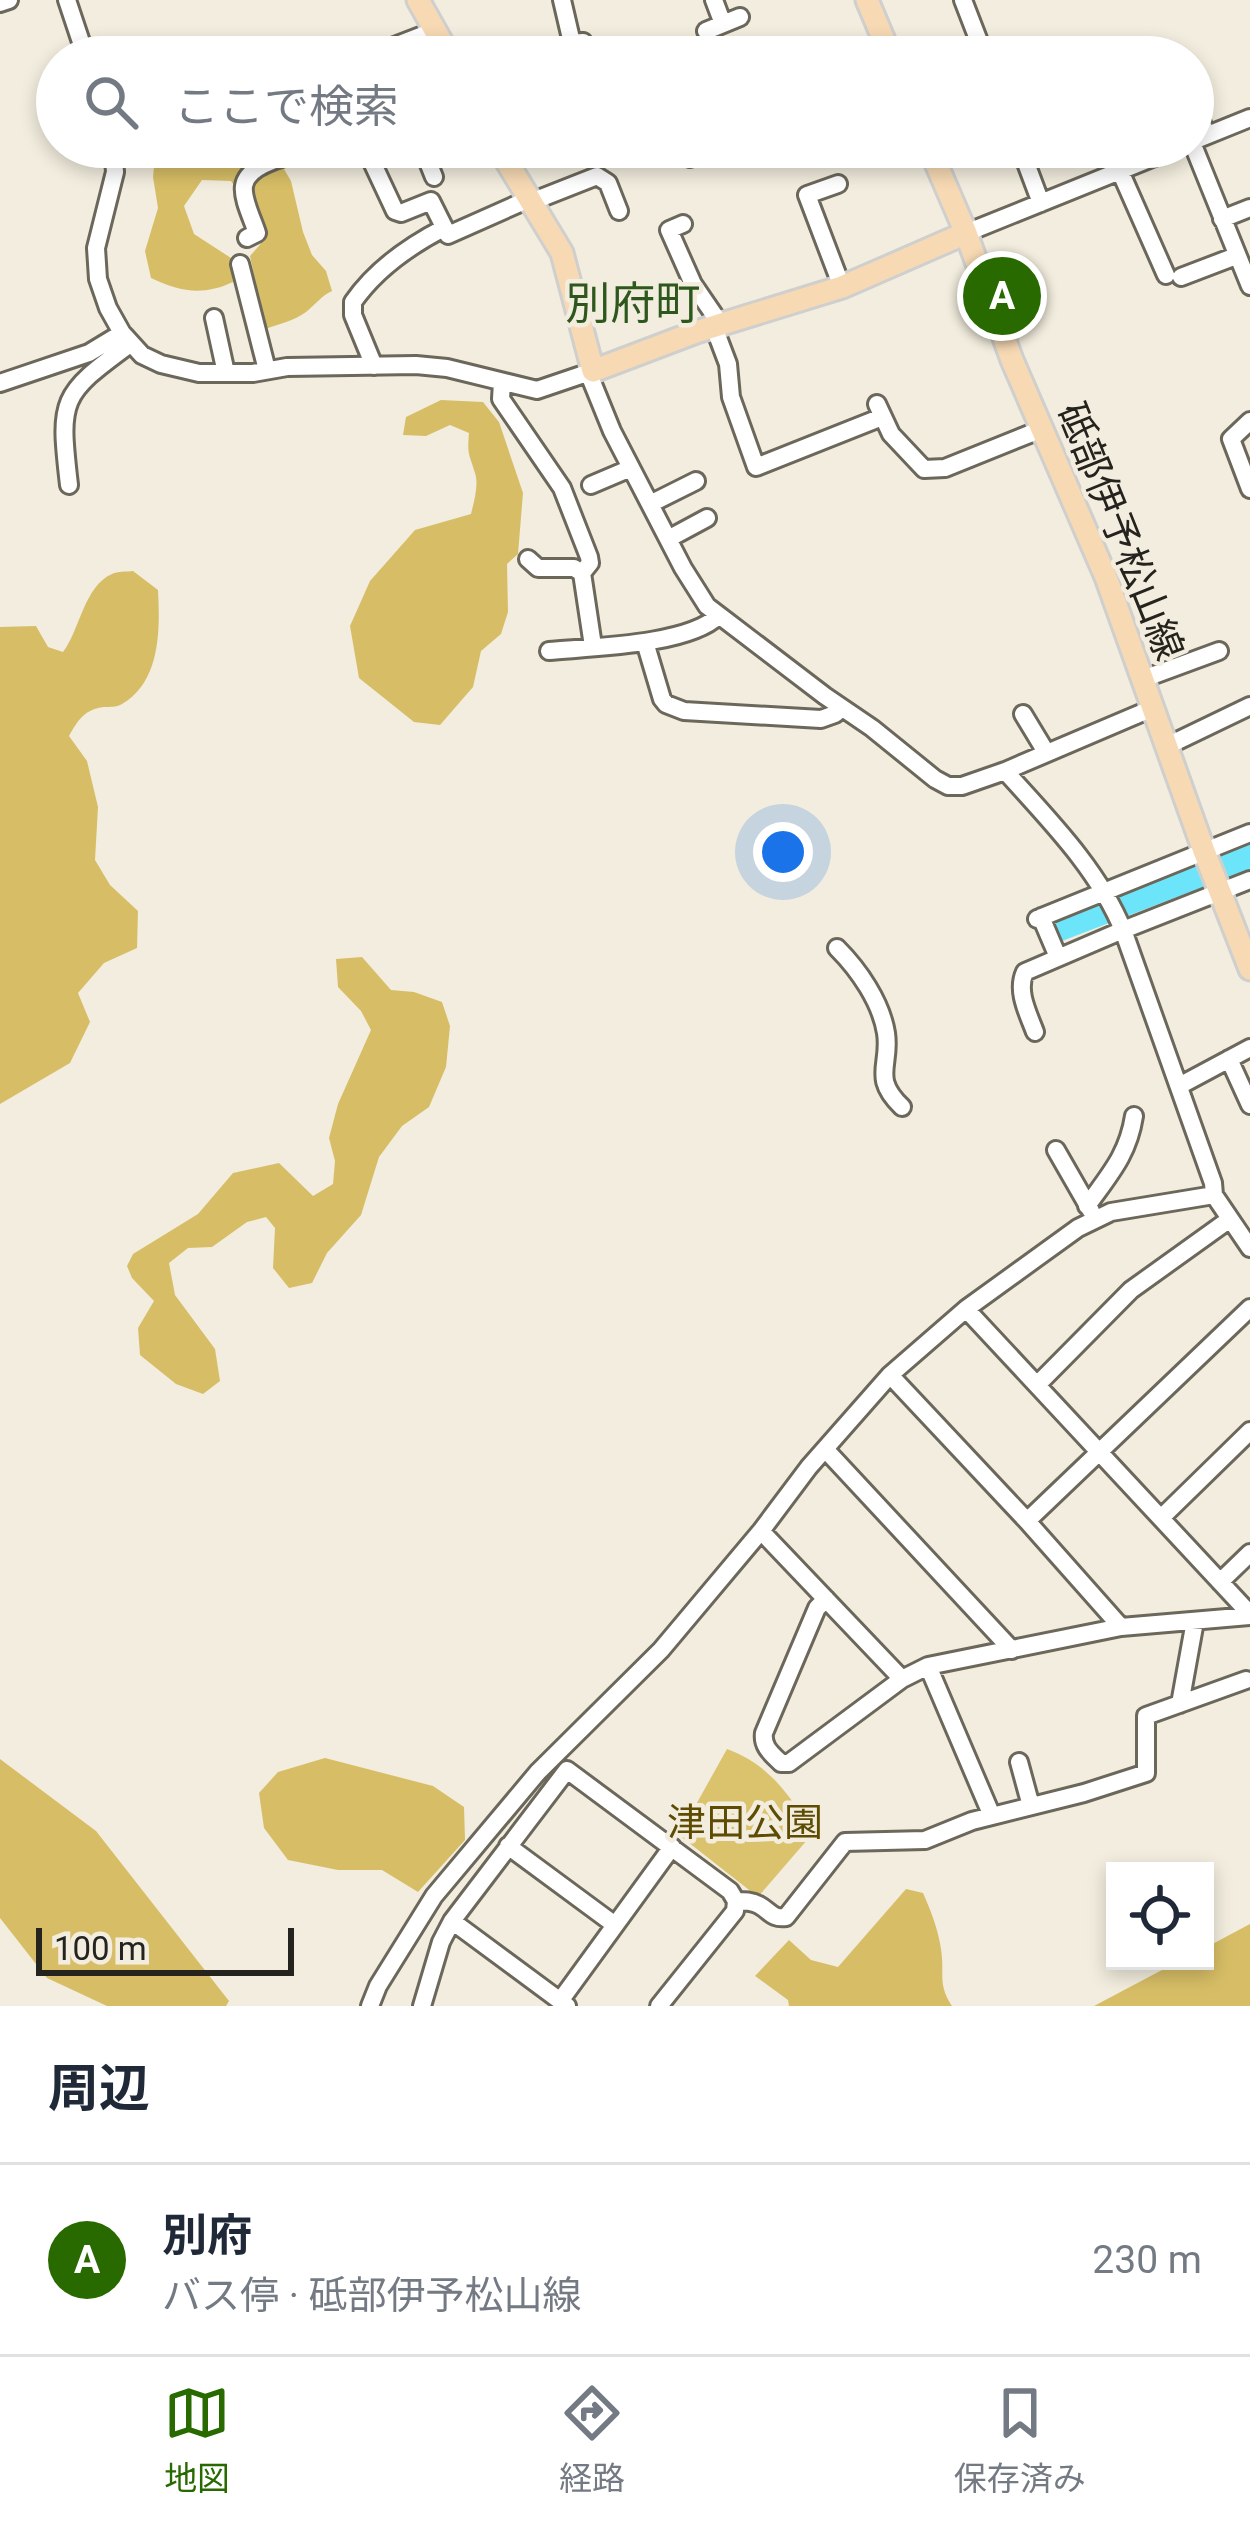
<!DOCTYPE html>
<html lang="ja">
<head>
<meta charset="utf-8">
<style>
  body { margin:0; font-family:Roboto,"Noto Sans JP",sans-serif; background:#f2f2f3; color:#1f2937 }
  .controls { position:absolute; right:36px; bottom:36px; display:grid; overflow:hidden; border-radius:0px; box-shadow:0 6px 18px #0003 }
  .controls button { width:108px; height:108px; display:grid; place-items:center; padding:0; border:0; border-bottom:3px solid #e0e1e3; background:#fff; color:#1f2937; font:60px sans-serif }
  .scale { position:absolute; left:36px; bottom:30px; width:258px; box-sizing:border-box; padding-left:12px; border:6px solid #25231e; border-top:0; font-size:33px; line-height:42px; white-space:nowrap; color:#25231e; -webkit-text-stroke:9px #f2edde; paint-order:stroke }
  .you { position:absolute; left:783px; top:852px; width:42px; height:42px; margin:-30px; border:9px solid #fff; border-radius:50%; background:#1a73e8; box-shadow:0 0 0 18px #1a73e833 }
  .badge { display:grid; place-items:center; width:78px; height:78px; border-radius:50%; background:#286a00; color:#fff; font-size:39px; font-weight:700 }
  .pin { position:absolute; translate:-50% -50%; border:6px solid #fff; box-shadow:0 3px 12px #0006 }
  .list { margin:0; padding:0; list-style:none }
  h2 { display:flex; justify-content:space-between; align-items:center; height:156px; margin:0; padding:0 48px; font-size:51px }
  h2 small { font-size:39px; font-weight:400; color:#747a83 }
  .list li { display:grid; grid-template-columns:78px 1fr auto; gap:36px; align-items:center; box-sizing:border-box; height:192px; padding:0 48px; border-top:3px solid #e0e1e3 }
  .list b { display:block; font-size:45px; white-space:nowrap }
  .list p { margin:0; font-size:39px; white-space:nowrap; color:#747a83 }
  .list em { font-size:39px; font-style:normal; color:#747a83 }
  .icon { flex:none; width:66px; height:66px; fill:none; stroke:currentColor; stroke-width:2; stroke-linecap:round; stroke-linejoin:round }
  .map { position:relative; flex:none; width:1250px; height:2006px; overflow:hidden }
  .search { position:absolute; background:#fff; box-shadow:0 6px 18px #0003; left:36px; right:36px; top:36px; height:132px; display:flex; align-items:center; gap:30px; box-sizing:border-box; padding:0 42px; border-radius:66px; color:#747a83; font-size:45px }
  .sheet { height:348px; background:#fff }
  nav { display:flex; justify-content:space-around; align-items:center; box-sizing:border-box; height:168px; border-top:3px solid #e0e1e3; background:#fff; font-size:33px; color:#747a83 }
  nav a { display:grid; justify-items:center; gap:6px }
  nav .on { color:#286a00 }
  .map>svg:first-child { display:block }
  .green { fill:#dbc36d }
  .forest { fill:#d7be66 }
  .water { fill:#6ce5fb }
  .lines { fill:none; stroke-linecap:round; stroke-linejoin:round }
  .minor-casing { stroke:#6b675a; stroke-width:22 }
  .major-casing { stroke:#cfcfce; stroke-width:27 }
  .minor { stroke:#fff; stroke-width:16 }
  .major { stroke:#f7dab4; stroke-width:21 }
  .labels { text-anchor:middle; stroke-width:9; stroke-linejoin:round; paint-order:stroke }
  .street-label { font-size:39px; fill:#25231e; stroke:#f2edde }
  .park-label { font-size:39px; fill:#5d4c02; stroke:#f2edde }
  .quarter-label { font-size:45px; fill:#2d571c; stroke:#f2edde }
</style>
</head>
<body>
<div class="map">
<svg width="1250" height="2006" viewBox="0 0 1250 2006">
  <rect width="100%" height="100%" fill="#f2edde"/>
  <path class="green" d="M727,1749c45,17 60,45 87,83l-56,65 -79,-62z"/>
  <path class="forest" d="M156,147h115l20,34 12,51 9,23 14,16 6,20c-11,5 -16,13 -26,21 -12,9 -27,12 -41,17l-15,-73 14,-16 -1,-13 -32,-46 -29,-1 -18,26 10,28 37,24 2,24c-30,14 -53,10 -82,-4l-6,-27 13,-43 -5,-31z
    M441,400l42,2 16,20 24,71 -5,61 -11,10 1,48 -7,22 -20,17 -8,36 -33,38 -26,-3 -55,-44 -9,-52 20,-45 45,-51 56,-16c3,-13 8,-29 4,-41 -6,-20 -8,-18 -6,-40l-19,-8 -24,11 -23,-1 3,-18z
    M133,571l25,19c2,39 3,91 -36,114 -5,3 -11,3 -18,3 -19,2 -26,13 -35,29l18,25 11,46 -3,53 15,25 28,26 -1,37 -33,15 -26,30 12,29 -20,41 -70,41v-477l36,-1 12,21 15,5c17,-22 21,-66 49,-78 6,-3 14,-2 21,-3z
    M362,957l29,33 23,2 28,10 8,24 -4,41 -17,40 -27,19 -23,31 -18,58 -34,38 -15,30 -23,5 -16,-20 2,-40 -9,-11 -19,5 -35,25 -24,1 -19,15 6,32 40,54 5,32 -17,13 -27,-10 -36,-29 -2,-27 16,-27 -22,-23 -5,-12 6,-12 65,-40 35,-41 46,-10 34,33 20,-12 2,-23 -6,-23 9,-34 33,-74 -10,-19 -23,-24 -2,-28z
    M325,1758l108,28 31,21 1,33 -47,52 -36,-22h-44l-50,-10 -24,-32 -5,-35 19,-21z
    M0,1759l96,72 133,170 -3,5h-119l-60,-28 -47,-60z
    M906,1889l17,4c8,18 15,36 18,56 4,26 -4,34 11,57h-163l-1,-6 -33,-24 34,-36 22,20 27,7z
    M1250,1924v82h-156l85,-45h26v-13z"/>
  <path class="water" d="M1250,842v27l-188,72 -8,-22z"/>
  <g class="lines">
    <g class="minor-casing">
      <path id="minor" d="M67,0l19,57
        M714,0l9,24
        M963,0l22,57
        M0,3l9,-3
        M706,31l34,-14
        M572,43l11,-1 11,15
        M392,47l44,-17
        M539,57l33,-14 -10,-43
        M1193,103l14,32
        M1193,141l57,-23
        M1193,145l57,141
        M113,147l2,25 -19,76 2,31 10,29 14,25 20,22 19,9 38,9h54l34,-6 129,-2 31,3 90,22 56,-19
        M365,147l30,64 6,2 30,-12 17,34 81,-36
        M422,147l12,30
        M686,147l4,11
        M1020,147l21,56
        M1120,171l46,104
        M838,184l-31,11 35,92
        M531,202l66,-26 11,7 11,28
        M1222,219l28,-11
        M683,224l-14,6 24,54 28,41
        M966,233l213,-86
        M247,238l10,-5c-4,-13 -15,-34 -13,-47 4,-27 64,-34 85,-39
        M240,264l27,106
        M1181,277l55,-21
        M214,318l12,55
        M714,327l14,37 3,33 25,70 126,-50
        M374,366l-21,-51v-13c23,-33 56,-56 91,-74
        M588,372l24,59 71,137 24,38 118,90 47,32 63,51 13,7h14l43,-15 148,-63
        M502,382l-1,17 61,89 27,69 1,6 -8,10
        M0,383l89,-30 33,-20
        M877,404l14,30 33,35 21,-1 97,-39
        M1250,421l-19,18 19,50
        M69,485c-10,-86 -9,-90 61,-141
        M591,485l40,-17
        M650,504l46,-23
        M668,539l39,-21
        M528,559l10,9h36l8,5 11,73
        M645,642l17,57 4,5 18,7 137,8 14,-5 7,-6
        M549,651c43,-4 139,-6 169,-35
        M1143,679l76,-28
        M1023,714l23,38
        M1167,746l83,-40
        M1005,771c44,49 93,98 118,159l90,253 1,12 36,53
        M1041,917l17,40
        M1037,919l213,-86
        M837,948c22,22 44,54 49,85 5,33 -15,44 16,74
        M1035,1032c-7,-19 -19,-41 -10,-60l98,-42 127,-50
        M1229,1059l21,46
        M1179,1086l71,-38
        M1056,1150l35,61
        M1087,1206c22,-31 41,-51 47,-90
        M966,1309l284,305
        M890,1375l137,146 94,106
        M1037,1385l94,-95 99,-71
        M825,1449l187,201
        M1161,1518l89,-87
        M1027,1521l223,-213
        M761,1531l141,148 26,-13 193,-39 129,-11
        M1220,1582l30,-29
        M826,1599l-9,9 -53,125c-2,14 8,21 17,30h8l113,-84
        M928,1666l64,150
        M1180,1704l15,-83
        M1019,1762l12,44
        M508,1846l107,79
        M736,1901c8,0 16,0 23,4 11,6 13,14 27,12l59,-75 80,-2 47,-19 112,-28 62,-20v-57l100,-36
        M452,1921l115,85
        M560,2001l112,-154
        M370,2006l8,-20 56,-90 104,-124 123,-122 100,-119 48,-64 81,-92 76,-66 112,-81 33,-16 103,-17
        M422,2006l19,-64 11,-21 115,-151 163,121 6,10 -1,10 -76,95"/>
    </g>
    <g class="major-casing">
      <path id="major" d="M418,0l32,57
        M867,0l24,57
        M498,147l64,106 31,118 103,-39 146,-45 124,-54
        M929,147l37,86 46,127 94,217 98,274 46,118"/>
    </g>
    <use href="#minor" class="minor"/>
    <use href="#major" class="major"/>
  </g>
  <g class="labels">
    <g class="street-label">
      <text transform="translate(1121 531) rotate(68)" y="14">砥部伊予松山線</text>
    </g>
    <g class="park-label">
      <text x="745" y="1836">津田公園</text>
    </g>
    <g class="quarter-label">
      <text x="633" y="319">別府町</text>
    </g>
  </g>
</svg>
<div class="controls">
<button><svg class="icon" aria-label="locate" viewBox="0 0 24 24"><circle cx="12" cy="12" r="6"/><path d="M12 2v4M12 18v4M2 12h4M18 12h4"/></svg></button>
</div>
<div class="scale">100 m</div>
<div class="you"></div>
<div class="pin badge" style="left:1002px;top:296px">A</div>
<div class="search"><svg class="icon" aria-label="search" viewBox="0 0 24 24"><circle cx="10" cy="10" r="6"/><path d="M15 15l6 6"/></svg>ここで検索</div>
</div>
<section class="sheet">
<h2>周辺<small></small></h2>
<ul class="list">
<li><span class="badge">A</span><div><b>別府</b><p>バス停 · 砥部伊予松山線</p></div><em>230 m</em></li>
</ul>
</section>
<nav>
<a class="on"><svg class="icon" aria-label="map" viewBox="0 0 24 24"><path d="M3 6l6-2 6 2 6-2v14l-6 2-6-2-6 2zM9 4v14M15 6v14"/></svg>地図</a>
<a><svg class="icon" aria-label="directions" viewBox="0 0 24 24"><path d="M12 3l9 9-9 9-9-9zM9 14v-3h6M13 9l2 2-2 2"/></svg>経路</a>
<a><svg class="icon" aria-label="saved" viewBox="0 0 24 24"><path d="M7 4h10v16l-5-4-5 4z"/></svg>保存済み</a>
</nav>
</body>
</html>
